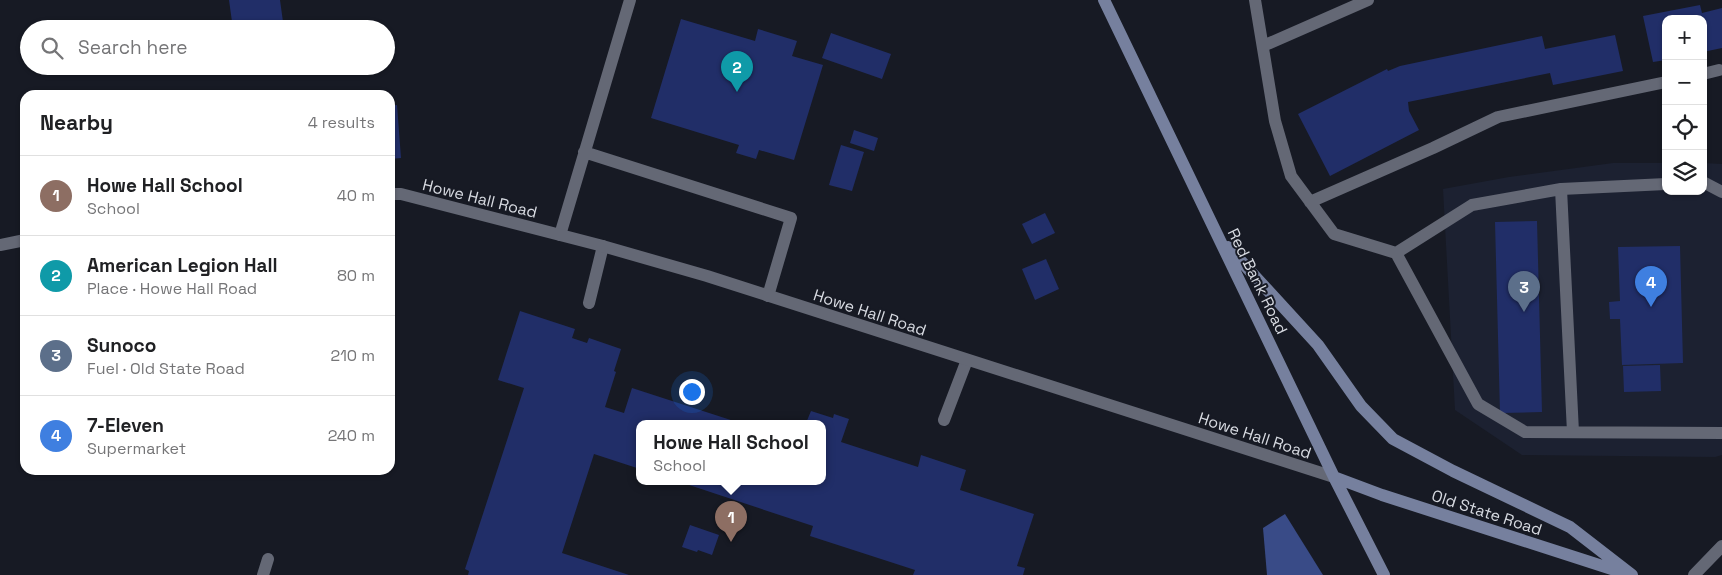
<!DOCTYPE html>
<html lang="en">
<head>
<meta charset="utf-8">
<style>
  body { margin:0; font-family:"Space Grotesk",sans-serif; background:#f2f2f2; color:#202124 }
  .controls { position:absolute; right:15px; top:15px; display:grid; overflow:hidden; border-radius:10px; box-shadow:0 1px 4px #0004 }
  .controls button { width:45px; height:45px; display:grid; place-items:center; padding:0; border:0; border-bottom:1px solid #e0e0e0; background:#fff; color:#202124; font:25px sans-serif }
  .you { position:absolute; left:691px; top:391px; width:18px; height:18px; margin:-12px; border:4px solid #fff; border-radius:50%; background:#1a73e8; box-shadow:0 0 0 8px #1a73e833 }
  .badge { display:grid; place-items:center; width:32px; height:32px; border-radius:50%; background:#db2777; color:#fff; font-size:16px; font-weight:700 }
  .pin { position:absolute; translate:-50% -41px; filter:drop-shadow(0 1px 2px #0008) }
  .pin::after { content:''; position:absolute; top:26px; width:18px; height:15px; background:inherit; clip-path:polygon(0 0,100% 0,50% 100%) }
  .popup { position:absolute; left:636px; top:420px; width:190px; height:65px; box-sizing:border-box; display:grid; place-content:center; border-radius:10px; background:#fff; filter:drop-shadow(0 1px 4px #0005); font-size:16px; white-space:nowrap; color:#757577 }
  .popup b { font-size:19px; color:#202124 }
  .popup::after { content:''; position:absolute; left:50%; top:100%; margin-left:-10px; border:10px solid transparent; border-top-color:#fff }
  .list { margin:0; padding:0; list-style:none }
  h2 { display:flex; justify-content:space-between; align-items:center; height:65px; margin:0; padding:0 20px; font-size:21px }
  h2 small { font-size:16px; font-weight:400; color:#757577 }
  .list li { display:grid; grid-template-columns:32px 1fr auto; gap:15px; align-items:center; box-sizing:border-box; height:80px; padding:0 20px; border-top:1px solid #e0e0e0 }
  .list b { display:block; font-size:19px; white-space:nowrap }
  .list p { margin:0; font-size:16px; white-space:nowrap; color:#757577 }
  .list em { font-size:16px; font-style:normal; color:#757577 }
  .icon { flex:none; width:28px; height:28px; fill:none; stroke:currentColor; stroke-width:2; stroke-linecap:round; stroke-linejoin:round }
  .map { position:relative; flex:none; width:1722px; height:575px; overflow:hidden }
  .search { position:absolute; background:#fff; box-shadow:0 1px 4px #0004; left:20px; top:20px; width:375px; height:55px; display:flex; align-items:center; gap:12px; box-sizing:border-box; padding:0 18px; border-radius:28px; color:#757577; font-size:19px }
  .panel { position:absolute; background:#fff; box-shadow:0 1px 4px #0004; left:20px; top:90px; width:375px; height:385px; border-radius:15px }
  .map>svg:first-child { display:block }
  .built { fill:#1c2131 }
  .forest { fill:#394b87 }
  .building { fill:#212e68 }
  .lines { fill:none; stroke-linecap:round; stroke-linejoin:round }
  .service { stroke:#646875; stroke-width:12 }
  .minor { stroke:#646875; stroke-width:12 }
  .secondary { stroke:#76809e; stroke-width:12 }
  .labels { text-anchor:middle; stroke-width:4; stroke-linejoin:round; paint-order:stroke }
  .street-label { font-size:16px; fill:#d7dae1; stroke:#171a24 }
</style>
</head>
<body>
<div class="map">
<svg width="1722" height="575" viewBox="0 0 1722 575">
  <rect width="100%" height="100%" fill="#171a24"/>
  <path class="built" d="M1613,163h53v28h37v-28l19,1v291l-7,2 -193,-2 -67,-45 -12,-221 66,-12z"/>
  <path class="forest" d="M1285,514l38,61h-56l-4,-47z"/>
  <path class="building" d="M229,0h51l4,29h-51z
    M1700,5l2,8 20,-5v40l-19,4v-33h-37v41l-13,2 -10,-46z
    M681,19l74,22 3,-12 39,12 -5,15 31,9 -29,95 -35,-10 -3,9 -20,-6 3,-8 -88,-27z
    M831,33l60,21 -9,25 -60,-21z
    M1615,35l8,36 -70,14 -3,-12 -142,29 1,9 10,19 -89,46 -32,-62 89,-45 1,2 12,-5 142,-30 3,13z
    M397,105l4,53 -11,1v-53z
    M854,130l24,8 -4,13 -24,-8z
    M841,145l23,7 -12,39 -23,-6z
    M1045,213l10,20 -23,11 -10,-20z
    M1537,221l5,191 -42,1 -5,-191z
    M1680,246l3,117 -61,2 -2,-46h-10l-1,-17 11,-1 -2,-54z
    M1046,259l13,30 -24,11 -13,-31z
    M520,311l55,18 -3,9 15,5 2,-5 32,11 -7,22 2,1 -11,35 19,6 8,-25 108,35h-100v46l-46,-15 -32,99 67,22h-161l1,-4 -4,-2 59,-181 -26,-8z
    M1660,365l1,26 -37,1 -1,-26z
    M811,411l22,7 1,-4 15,5 -8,23 77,25 3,-12 45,15 -6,20 74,24 -17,52 8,2 -2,7h-110l2,-5 -105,-34 3,-10 -136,-45h145v-58h-16z
    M690,525l29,10 -7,20 -14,-5 -1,2 -15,-5z"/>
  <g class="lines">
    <path class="service" d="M1255,0l20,121 16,55 43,58 62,19 82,151 47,28 197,1
      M1263,46l105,-46
      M1703,74l16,-4
      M584,152l207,66 -23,78
      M1703,182l19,10
      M1561,189l12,243
      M1310,202l123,-54 65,-31 168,-35
      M560,235l70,-235
      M1396,253l76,-48 89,-16 105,-5
      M589,303l14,-57
      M944,420l23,-60
      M263,575l5,-16
      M1694,575l28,-29"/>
    <path class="minor" d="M390,194h11l198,51 108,31 627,201
      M0,245l25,-5"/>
    <path class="secondary" d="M1104,0l230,477 50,98
      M1228,247l90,98 43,61 32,33 60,32 117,56 62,48
      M1334,477l48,18 242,78"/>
  </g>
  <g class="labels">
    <g class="street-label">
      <text transform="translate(480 198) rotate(14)" y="6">Howe Hall Road</text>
      <text transform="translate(1258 281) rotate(64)" y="6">Red Bank Road</text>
      <text transform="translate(870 312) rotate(18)" y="6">Howe Hall Road</text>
      <text transform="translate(1255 435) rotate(18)" y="6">Howe Hall Road</text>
      <text transform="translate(1487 512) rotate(18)" y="6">Old State Road</text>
    </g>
  </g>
</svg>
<div class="controls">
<button>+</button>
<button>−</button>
<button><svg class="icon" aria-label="locate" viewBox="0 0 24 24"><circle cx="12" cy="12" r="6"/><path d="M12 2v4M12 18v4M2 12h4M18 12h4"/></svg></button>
<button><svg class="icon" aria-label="layers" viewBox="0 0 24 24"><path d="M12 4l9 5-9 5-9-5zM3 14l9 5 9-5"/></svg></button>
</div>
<div class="you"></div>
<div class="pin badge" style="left:731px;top:542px;background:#8d6e63">1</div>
<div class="popup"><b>Howe Hall School</b>School</div>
<div class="pin badge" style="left:737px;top:92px;background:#0f9aa8">2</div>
<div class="pin badge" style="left:1524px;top:312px;background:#5c6f8a">3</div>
<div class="pin badge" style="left:1651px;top:307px;background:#3f7fe0">4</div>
<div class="search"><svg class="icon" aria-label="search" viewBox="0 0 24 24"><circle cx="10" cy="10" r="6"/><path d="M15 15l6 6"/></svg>Search here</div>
<section class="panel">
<h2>Nearby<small>4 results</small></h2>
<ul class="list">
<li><span class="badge" style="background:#8d6e63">1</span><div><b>Howe Hall School</b><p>School</p></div><em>40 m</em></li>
<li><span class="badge" style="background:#0f9aa8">2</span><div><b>American Legion Hall</b><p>Place · Howe Hall Road</p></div><em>80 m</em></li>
<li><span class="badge" style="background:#5c6f8a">3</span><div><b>Sunoco</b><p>Fuel · Old State Road</p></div><em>210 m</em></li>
<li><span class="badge" style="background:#3f7fe0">4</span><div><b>7-Eleven</b><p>Supermarket</p></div><em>240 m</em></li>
</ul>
</section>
</div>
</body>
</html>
